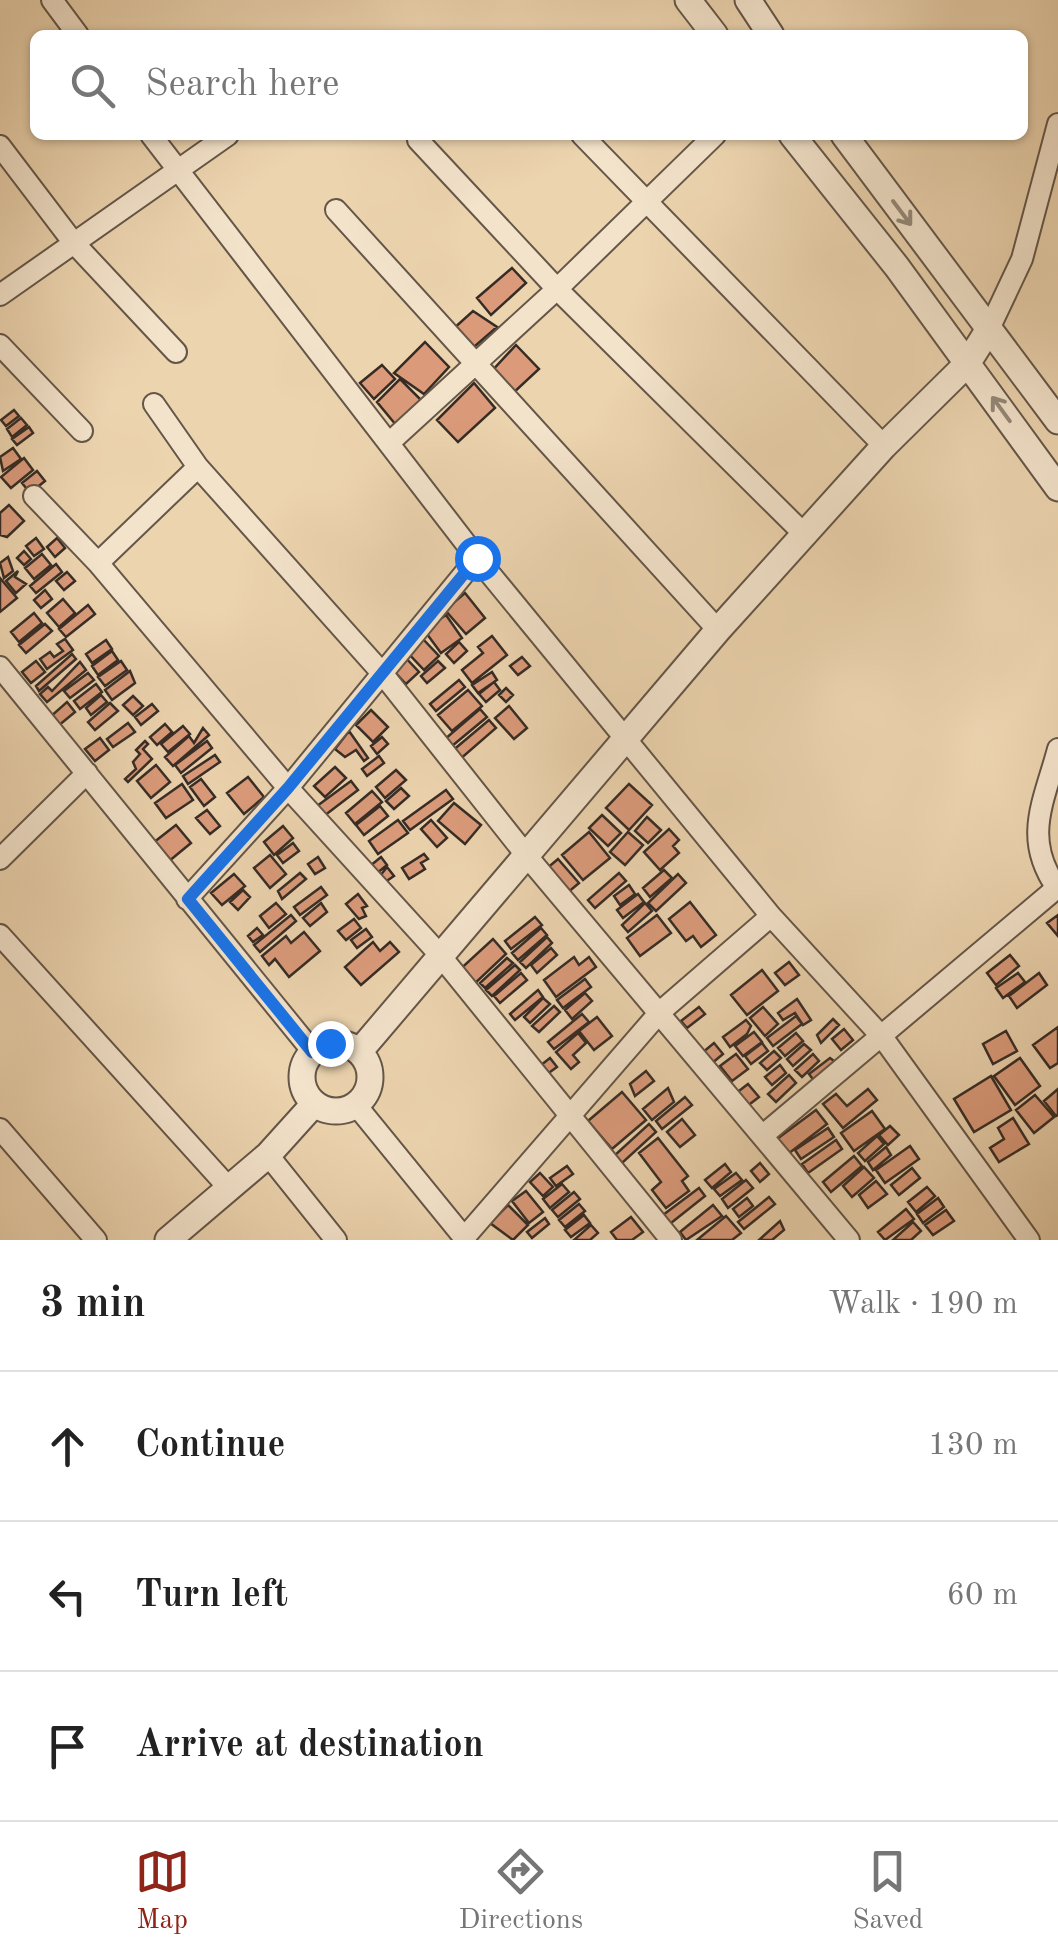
<!DOCTYPE html>
<html lang="en">
<head>
<meta charset="utf-8">
<style>
  body { margin:0; font-family:"Old Standard TT",serif; background:#f2f2f2; color:#222 }
  .stop { position:absolute; width:30px; height:30px; margin:-22px; border:8px solid #1a73e8; border-radius:50%; background:#fff }
  .stop.end { background:#1a73e8; border-color:#fff; box-shadow:0 2px 10px #0008 }
  .list { margin:0; padding:0; list-style:none }
  h2 { display:flex; justify-content:space-between; align-items:center; height:130px; margin:0; padding:0 40px; font-size:42px }
  h2 small { font-size:32px; font-weight:400; color:#767676 }
  .list li { display:grid; grid-template-columns:65px 1fr auto; gap:30px; align-items:center; box-sizing:border-box; height:150px; padding:0 40px; border-top:2px solid #e0e0e0 }
  .list b { display:block; font-size:38px; white-space:nowrap }
  .list em { font-size:32px; font-style:normal; color:#767676 }
  .icon { flex:none; width:55px; height:55px; fill:none; stroke:currentColor; stroke-width:2; stroke-linecap:round; stroke-linejoin:round }
  .map { position:relative; flex:none; width:1058px; height:1240px; overflow:hidden }
  .search { position:absolute; background:#fff; box-shadow:0 2px 8px #0004; left:30px; right:30px; top:30px; height:110px; display:flex; align-items:center; gap:25px; box-sizing:border-box; padding:0 35px; border-radius:15px; color:#767676; font-size:38px }
  .sheet { height:580px; background:#fff }
  nav { display:flex; justify-content:space-around; align-items:center; box-sizing:border-box; height:140px; border-top:2px solid #e0e0e0; background:#fff; font-size:28px; color:#767676 }
  nav a { display:grid; justify-items:center; gap:5px }
  nav .on { color:#8f2418 }
  .map>svg:first-child { display:block }
  .building { fill:#db9b7b; stroke:#362c25; stroke-width:2.5 }
  .lines { fill:none; stroke-linecap:round; stroke-linejoin:round }
  .minor-casing { stroke:#645648; stroke-width:24 }
  .tertiary-casing { stroke:#645648; stroke-width:29 }
  .minor { stroke:#f3e3cb; stroke-width:20 }
  .tertiary { stroke:#f3e3cb; stroke-width:25 }
  .oneway { stroke:#948878 }
  .route { stroke:#1a73e8; stroke-width:12 }
</style>
</head>
<body>
<div class="map">
<svg width="1058" height="1240" viewBox="0 0 1058 1240">
  <rect width="100%" height="100%" fill="#ecd4af"/>
  <filter id="stains"><feTurbulence type="fractalNoise" baseFrequency=".002" numOctaves="4"/><feColorMatrix values="0 0 0 0 .2 0 0 0 0 .09 0 0 0 0 .02 0 0 0 .5 -.17"/></filter>
  <radialGradient id="worn" r=".72"><stop offset=".6" stop-color="#630" stop-opacity="0"/><stop offset="1" stop-color="#630" stop-opacity=".3"/></radialGradient>
  <path class="building" d="M512,268l14,15 -35,32 -14,-17z
    M473,311l24,16 -30,26 -15,-23z
    M425,342l24,25 -25,27 -30,-21z
    M516,345l23,24 -28,26 -21,-22z
    M382,365l13,14 -21,20 -14,-16z
    M400,379l21,21 -25,25 -19,-23z
    M474,383l21,25 -37,34 -21,-22z
    M14,410l5,6 -13,10 -5,-6z
    M21,418l6,7 -15,12 -5,-8z
    M29,427l4,6 -16,12 -5,-6z
    M13,448l8,11 -18,12 -3,-14z
    M24,458l9,12 -22,18 -10,-11z
    M37,471l8,10 -15,12 -8,-10z
    M9,505l15,16 -17,16 -7,-2v-22z
    M36,538l8,11 -10,7 -8,-10z
    M57,538l8,10 -10,9 -8,-10z
    M24,551l7,8 -7,6 -7,-7z
    M42,554l9,11 -17,14 -9,-11z
    M8,557l5,14 -9,7 -4,-15z
    M56,564l6,8 -26,21 -6,-7z
    M18,571l-3,6 11,7 -10,9 -10,-12z
    M67,572l8,9 -11,9 -8,-9z
    M0,578l17,20 -17,14z
    M45,590l7,9 -11,9 -7,-8z
    M465,593l20,25 -19,16 -21,-24z
    M63,599l12,14 -16,14 -12,-14z
    M88,605l7,9 -29,23 -7,-8z
    M34,613l8,10 -23,19 -8,-10z
    M446,615l16,23 -21,15 -17,-23z
    M45,624l7,7 -26,22 -7,-8z
    M492,636l15,19 -35,28 -10,-13 21,-17 -5,-6z
    M422,638l17,18 -15,14 -17,-18z
    M65,639l8,11 -26,19 -7,-10 10,-7 4,5 9,-6 -6,-7z
    M106,640l6,9 -20,14 -6,-9z
    M459,642l8,9 -13,12 -8,-9z
    M112,651l6,9 -20,15 -6,-9z
    M72,654l4,5 -37,32 -3,-5z
    M403,655l16,17 -13,12 -16,-17z
    M522,657l8,9 -12,9 -8,-9z
    M36,661l9,11 -14,11 -9,-11z
    M121,661l6,9 -22,16 -7,-9z
    M438,661l7,7 -18,15 -6,-7z
    M80,662l6,8 -39,32 -7,-8 8,-7 4,4z
    M130,671l5,12 -23,17 -7,-10z
    M492,672l5,8 -19,13 -6,-8z
    M88,673l6,7 -24,18 -6,-7z
    M459,680l6,7 -29,24 -6,-7z
    M494,682l6,8 -14,12 -7,-8z
    M96,684l6,8 -22,17 -6,-8z
    M506,688l7,7 -7,7 -7,-7z
    M468,690l14,16 -30,25 -14,-16z
    M101,695l6,7 -16,13 -5,-7z
    M133,696l10,10 -10,9 -10,-10z
    M67,702l8,10 -17,14 -8,-9z
    M110,703l8,8 -23,19 -7,-8z
    M152,704l6,7 -17,14 -6,-8z
    M509,706l18,22 -13,11 -19,-21z
    M480,709l7,8 -35,29 -7,-7z
    M371,710l17,17 -15,15 -17,-17z
    M489,720l7,8 -38,33 -7,-9z
    M128,723l7,9 -22,15 -6,-8z
    M165,724l7,8 -15,13 -7,-8z
    M183,726l7,8 -22,18 -7,-8z
    M203,728l6,7 -36,31 -8,-9 24,-21 5,7z
    M349,731l19,27 -4,3 -8,-11 -11,7 -10,-8z
    M382,737l6,7 -11,10 -6,-8z
    M100,738l9,12 -14,11 -10,-12z
    M145,741l3,3 -5,5 9,10 -24,23 -3,-3 11,-10 -3,-7 7,-8 -4,-4z
    M207,741l5,7 -31,25 -6,-8z
    M215,755l5,7 -32,22 -5,-8z
    M379,756l5,7 -17,13 -5,-7z
    M156,765l14,17 -19,16 -14,-17z
    M335,767l11,11 -21,19 -11,-11z
    M396,770l10,10 -21,18 -9,-11z
    M248,777l16,20 -20,17 -17,-21z
    M201,779l14,18 -11,9 -14,-19z
    M351,781l7,9 -34,26 -7,-10z
    M182,784l11,16 -27,18 -11,-15z
    M629,784l23,21 -23,25 -23,-22z
    M401,788l8,8 -15,13 -8,-8z
    M446,790l7,9 -43,31 -7,-9z
    M372,791l10,11 -27,22 -9,-11z
    M454,803l27,22 -16,19 -27,-23z
    M380,806l8,10 -24,19 -8,-10z
    M207,810l13,16 -10,8 -14,-16z
    M602,815l19,18 -13,13 -19,-18z
    M647,817l14,13 -13,13 -13,-12z
    M398,820l10,13 -30,21 -9,-13z
    M431,820l16,18 -10,9 -16,-18z
    M176,825l15,18 -23,19 -15,-19z
    M283,826l10,12 -19,17 -10,-13z
    M669,829l10,11 -6,6 6,7 -19,17 -16,-18z
    M589,832l21,26 -27,22 -21,-25z
    M628,832l15,13 -18,20 -15,-13z
    M293,843l6,8 -16,12 -6,-8z
    M424,854l4,5 -7,4 4,6 -16,10 -7,-11z
    M270,855l16,19 -16,14 -16,-20z
    M318,857l7,11 -10,6 -7,-10z
    M381,857l6,8 -11,9 -6,-8z
    M558,859l21,24 -13,11 -21,-24z
    M387,867l7,9 -9,6 -5,-6z
    M664,870l8,8 -22,19 -7,-9z
    M300,873l6,6 -24,20 -4,-8z
    M619,873l7,8 -31,27 -7,-8z
    M234,874l11,12 -23,19 -11,-12z
    M678,874l8,9 -30,28 -8,-8z
    M629,885l6,9 -15,11 -6,-9z
    M321,887l6,8 -27,20 -6,-8z
    M243,890l7,7 -12,13 -8,-8z
    M358,894l9,12 -5,2 4,8 -7,3 -13,-15z
    M638,894l6,8 -21,16 -6,-8z
    M690,902l26,33 -15,12 -8,-11 -7,5 -17,-22z
    M276,903l10,11 -17,14 -9,-12z
    M321,903l6,9 -17,14 -7,-8z
    M645,903l7,8 -24,21 -6,-7z
    M291,915l5,6 -36,31 -6,-7z
    M657,915l14,18 -31,23 -13,-18z
    M1058,915v21l-11,-13z
    M535,917l7,8 -31,24 -6,-8z
    M354,919l7,9 -15,12 -8,-9z
    M257,928l6,7 -10,7 -5,-6z
    M541,928l6,7 -29,25 -6,-7z
    M366,929l6,8 -15,11 -6,-8z
    M304,932l16,19 -31,26 -14,-18 -6,6 -7,-9 24,-20 5,7z
    M547,937l5,6 -26,25 -6,-6z
    M493,939l13,15 -36,34 -14,-15z
    M373,942l7,9 10,-9 9,10 -38,33 -16,-18z
    M551,948l6,7 -20,18 -6,-8z
    M1010,955l9,11 -23,19 -9,-12z
    M574,957l5,8 10,-8 7,10 -40,30 -12,-17z
    M507,958l6,5 -28,25 -5,-5z
    M789,962l10,13 -14,10 -10,-12z
    M515,965l5,5 -28,26 -6,-6z
    M762,970l16,21 -31,24 -16,-20z
    M521,973l6,7 -27,23 -6,-7z
    M1018,973l7,9 -22,16 -7,-10z
    M1039,973l8,12 -30,23 -8,-12z
    M585,979l6,8 -28,21 -6,-8z
    M538,990l5,7 -28,23 -5,-6z
    M585,993l7,8 -20,18 -7,-9z
    M543,998l7,6 -20,19 -6,-6z
    M797,999l14,21 -8,5 -8,-12 -12,7 -5,-7z
    M554,1006l6,6 -21,20 -7,-6z
    M699,1007l6,7 -18,14 -6,-7z
    M763,1007l15,17 -13,12 -15,-18z
    M582,1014l7,8 -35,27 -6,-7z
    M796,1016l6,8 -29,22 -6,-8z
    M597,1017l15,19 -18,14 -15,-19z
    M833,1019l6,6 -18,18 -4,-8z
    M746,1020l5,6 -4,8 -17,13 -7,-10z
    M1058,1027v36l-8,5 -17,-23z
    M844,1029l9,11 -12,10 -9,-11z
    M1006,1031l11,20 -24,13 -10,-20z
    M754,1032l8,10 -19,14 -8,-10z
    M578,1033l8,10 -13,12 6,7 -8,7 -15,-17z
    M796,1033l7,8 -18,15 -7,-8z
    M714,1043l9,11 -12,10 -9,-11z
    M762,1043l6,8 -17,13 -6,-8z
    M804,1044l7,6 -18,16 -6,-7z
    M774,1051l7,7 -14,12 -7,-7z
    M736,1054l12,15 -16,12 -12,-15z
    M813,1054l6,7 -17,16 -7,-7z
    M550,1058l7,9 -14,10 -7,-8z
    M830,1058l8,6 -23,18 -6,-8z
    M1020,1058l20,28 -25,19 -21,-29z
    M780,1065l6,8 -14,12 -7,-8z
    M646,1071l8,10 -19,15 -5,-12z
    M789,1075l7,8 -20,19 -8,-8z
    M991,1076l20,34 -37,22 -20,-33z
    M748,1084l11,13 -13,10 -11,-13z
    M668,1088l6,14 -22,18 -9,-11z
    M868,1089l9,11 -34,28 -20,-24 13,-10 11,12z
    M1058,1089v26l-2,1 -12,-15z
    M622,1092l24,28 -34,29 -24,-28z
    M1035,1095l19,22 -20,16 -18,-23z
    M685,1097l7,8 -30,24 -6,-8z
    M816,1110l11,14 -39,30 -11,-15z
    M872,1111l13,18 -31,22 -13,-18z
    M1013,1118l16,26 -30,18 -9,-14 14,-9 -6,-11z
    M682,1119l13,16 -15,12 -13,-15z
    M649,1124l7,8 -34,31 -7,-8z
    M890,1126l9,9 -11,10 -9,-10z
    M828,1128l6,9 -33,22 -6,-9z
    M877,1136l7,8 -19,17 -7,-8z
    M658,1138l30,38 -6,5 7,10 -23,17 -14,-18 9,-8 -22,-29z
    M836,1140l6,9 -34,24 -6,-9z
    M910,1146l9,13 -34,24 -9,-13z
    M886,1147l5,8 -18,15 -5,-8z
    M854,1156l8,10 -31,26 -8,-10z
    M760,1163l9,11 -9,8 -9,-11z
    M725,1164l6,8 -19,16 -7,-8z
    M567,1166l6,8 -17,12 -6,-8z
    M864,1167l10,11 -22,19 -9,-11z
    M912,1168l8,10 -21,17 -8,-10z
    M540,1173l13,14 -10,9 -13,-14z
    M736,1173l6,7 -22,16 -6,-7z
    M746,1180l7,8 -25,20 -6,-9z
    M876,1181l11,13 -19,14 -9,-13z
    M562,1184l7,8 -19,16 -7,-9z
    M927,1187l8,9 -19,16 -8,-10z
    M699,1188l6,8 -39,31 -7,-9z
    M526,1191l17,21 -14,11 -17,-22z
    M574,1192l6,7 -22,18 -6,-7z
    M769,1197l6,7 -31,25 -6,-7z
    M747,1198l6,8 -14,11 -6,-8z
    M938,1198l6,9 -21,16 -6,-9z
    M579,1204l6,7 -20,16 -6,-7z
    M508,1205l20,20 -15,15 -23,-17z
    M713,1205l9,11 -36,24 -6,-8z
    M906,1209l8,10 -29,21 -7,-8z
    M946,1210l8,11 -21,14 -8,-10z
    M584,1215l6,8 -19,14 -6,-7z
    M726,1216l15,17 -9,7h-35z
    M631,1217l12,15 -11,8h-15l-6,-8z
    M545,1218l4,6 -17,14 -5,-6z
    M780,1221l4,9 -12,10h-13z
    M913,1222l8,9 -10,9h-18z
    M591,1225l7,8 -8,7h-16z"/>
  <g class="lines">
    <g class="minor-casing">
      <path id="minor" d="M52,0l26,35
        M151,135l326,423 294,358 112,122 146,202
        M582,135l302,311
        M418,140l139,149 247,245
        M0,146l73,96 103,110
        M336,210l382,420
        M0,295l228,-160
        M989,329l33,-70 36,-135
        M0,345l82,86
        M154,404l44,63 184,206 144,182 236,281 296,-249
        M389,443l168,-154 158,-154
        M34,496l64,67 190,225 151,166 232,286
        M98,563l100,-96
        M0,667l313,385
        M0,859l87,-86
        M1057,888c-35,-50 -13,-86 1,-139
        M187,899l101,-111 189,-230
        M0,935l228,252
        M356,1105l110,135
        M0,1129l96,111
        M762,1136l87,104
        M268,1155l68,85
        M464,1238l196,-226 111,-96"/>
    </g>
    <g class="tertiary-casing">
      <path id="tertiary" d="M688,0l27,35
        M748,0l23,35
        M792,135l105,132 161,221
        M844,135l214,286
        M302 1077a34 34 0 1 1 68 0a34 34 0 1 1-68 0Z
        M359,1052l359,-422 166,-184 83,-82 22,-35
        M168,1240l100,-85 46,-51"/>
    </g>
    <use href="#minor" class="minor"/>
    <use href="#tertiary" class="tertiary"/>
  </g>
  <defs><path id="oneway-shaft" d="M-6 0H5M1.5-3L5.5 0L1.5 3" fill="none" stroke-width="1.6" stroke-linecap="round" stroke-linejoin="round" transform="scale(2.5)"/></defs>
  <g class="oneway">
    <use href="#oneway-shaft" transform="translate(902 213) rotate(53)"/>
    <use href="#oneway-shaft" transform="translate(1001 409) rotate(-126)"/>
  </g>
  <g class="lines">
    <path class="route" d="M330,1043l-18,9 -124,-153 100,-111 189,-230"/>
  </g>
  <rect width="100%" height="100%" filter="url(#stains)"/>
  <rect width="100%" height="100%" fill="url(#worn)"/>
</svg>
<div class="stop" style="left:477px;top:558px"></div>
<div class="stop end" style="left:330px;top:1043px"></div>
<div class="search"><svg class="icon" aria-label="search" viewBox="0 0 24 24"><circle cx="10" cy="10" r="6"/><path d="M15 15l6 6"/></svg>Search here</div>
</div>
<section class="sheet">
<h2>3 min<small>Walk · 190 m</small></h2>
<ul class="list">
<li><svg class="icon" aria-label="ahead" viewBox="0 0 24 24"><path d="M12 20V5M6 11l6-6 6 6"/></svg><div><b>Continue</b></div><em>130 m</em></li>
<li><svg class="icon" aria-label="left" viewBox="0 0 24 24"><path d="M17 20v-9H6M10 6l-5 5 5 5"/></svg><div><b>Turn left</b></div><em>60 m</em></li>
<li><svg class="icon" aria-label="arrive" viewBox="0 0 24 24"><path d="M6 21V4h12l-3 4 3 4H6"/></svg><div><b>Arrive at destination</b></div></li>
</ul>
</section>
<nav>
<a class="on"><svg class="icon" aria-label="map" viewBox="0 0 24 24"><path d="M3 6l6-2 6 2 6-2v14l-6 2-6-2-6 2zM9 4v14M15 6v14"/></svg>Map</a>
<a><svg class="icon" aria-label="directions" viewBox="0 0 24 24"><path d="M12 3l9 9-9 9-9-9zM9 14v-3h6M13 9l2 2-2 2"/></svg>Directions</a>
<a><svg class="icon" aria-label="saved" viewBox="0 0 24 24"><path d="M7 4h10v16l-5-4-5 4z"/></svg>Saved</a>
</nav>
</body>
</html>
